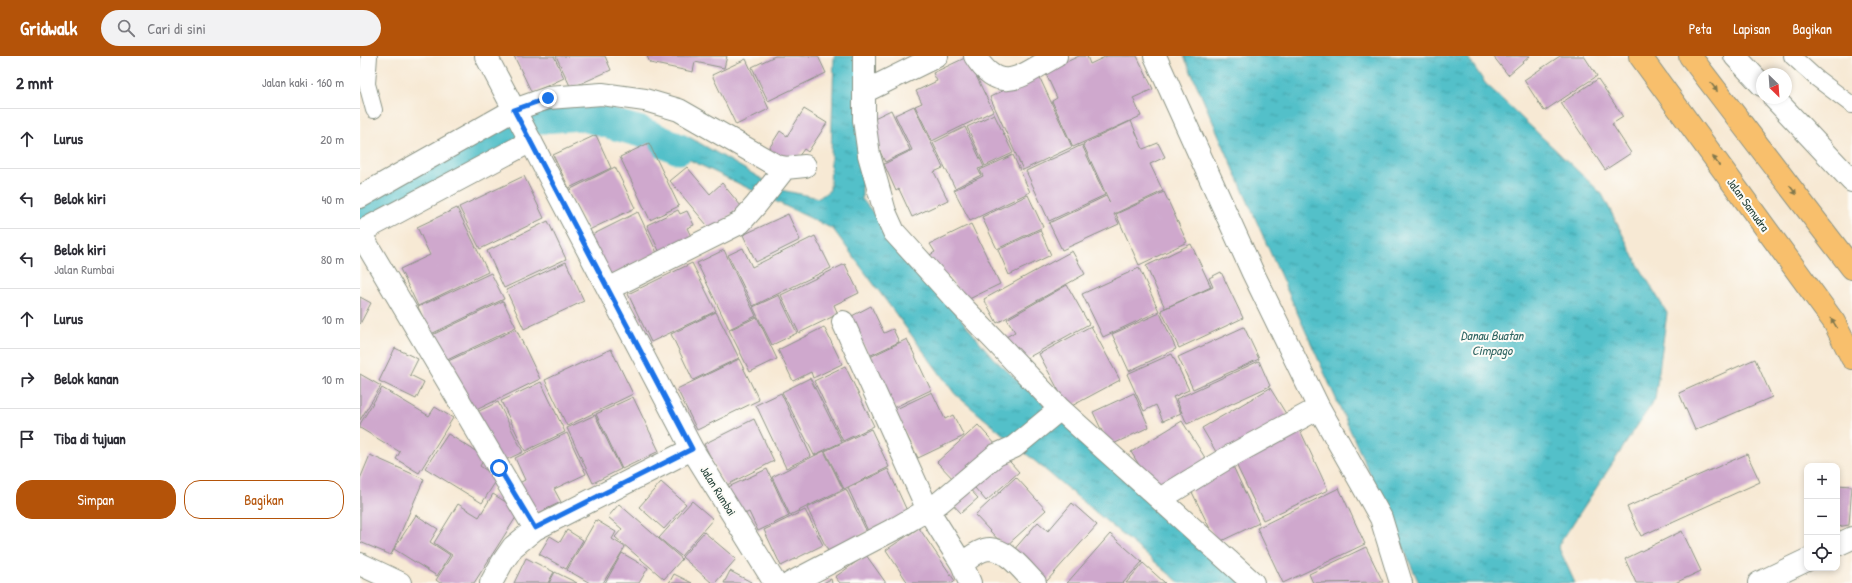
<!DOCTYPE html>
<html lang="id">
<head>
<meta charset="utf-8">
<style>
  body { margin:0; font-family:"Patrick Hand",sans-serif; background:#f2f2f3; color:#2b2b33 }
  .controls { position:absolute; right:12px; bottom:12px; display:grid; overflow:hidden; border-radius:8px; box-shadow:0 2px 6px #0003 }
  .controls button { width:36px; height:36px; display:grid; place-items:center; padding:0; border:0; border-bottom:1px solid #e1e1e2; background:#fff; color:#2b2b33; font:20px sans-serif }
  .compass { position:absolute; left:1396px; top:12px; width:36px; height:36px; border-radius:50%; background:#fff; box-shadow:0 2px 6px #0003; rotate:155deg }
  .stop { position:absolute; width:12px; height:12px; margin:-9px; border:3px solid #1a73e8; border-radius:50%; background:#fff }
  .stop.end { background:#1a73e8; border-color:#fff; box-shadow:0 1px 4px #0008 }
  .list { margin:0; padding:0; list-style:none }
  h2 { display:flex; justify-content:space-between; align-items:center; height:52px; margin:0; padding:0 16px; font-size:17px }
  h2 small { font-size:13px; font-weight:400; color:#7c7c81 }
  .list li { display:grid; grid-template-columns:26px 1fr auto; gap:12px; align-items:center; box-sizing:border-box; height:60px; padding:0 16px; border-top:1px solid #e1e1e2 }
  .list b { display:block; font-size:15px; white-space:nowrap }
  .list p { margin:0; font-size:13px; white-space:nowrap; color:#7c7c81 }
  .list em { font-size:13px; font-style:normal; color:#7c7c81 }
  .actions { display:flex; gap:8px; padding:12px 16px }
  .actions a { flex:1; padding:9px 0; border:1px solid #b45309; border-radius:16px; text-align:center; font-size:14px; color:#b45309 }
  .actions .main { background:#b45309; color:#fff }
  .icon { flex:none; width:22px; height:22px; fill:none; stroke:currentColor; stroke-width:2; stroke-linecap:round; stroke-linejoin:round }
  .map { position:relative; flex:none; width:1492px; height:527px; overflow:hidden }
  header { display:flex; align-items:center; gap:24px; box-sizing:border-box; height:56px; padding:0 20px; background:#b45309; color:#fff }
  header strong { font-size:19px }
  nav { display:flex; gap:22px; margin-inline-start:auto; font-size:14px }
  .search { width:280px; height:36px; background:#f2f2f3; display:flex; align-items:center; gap:10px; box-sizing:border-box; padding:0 14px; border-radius:22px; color:#7c7c81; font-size:15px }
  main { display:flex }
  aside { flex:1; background:#fff }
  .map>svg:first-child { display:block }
  .water { fill:url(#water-ripples); stroke:#387e7e }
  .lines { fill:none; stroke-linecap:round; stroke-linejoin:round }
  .canal { stroke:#52c0c9; stroke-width:31 }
  .building { fill:#cfa8cd }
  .service-casing { stroke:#8b9384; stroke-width:18 }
  .minor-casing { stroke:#8b9384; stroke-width:24 }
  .primary-casing { stroke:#8b9384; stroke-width:24 }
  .service { stroke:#fff; stroke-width:16 }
  .minor { stroke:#fff; stroke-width:22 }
  .primary { stroke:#f8bf6c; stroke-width:22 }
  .oneway { fill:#81784d }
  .route { stroke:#1a73e8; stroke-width:5 }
  .labels { text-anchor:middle; stroke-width:4; stroke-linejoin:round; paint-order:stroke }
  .street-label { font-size:12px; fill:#1f3d34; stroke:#fdfcf7 }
  .water-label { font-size:13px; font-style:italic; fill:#2e6461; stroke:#fdfcf7 }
</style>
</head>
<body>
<header>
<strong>Gridwalk</strong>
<div class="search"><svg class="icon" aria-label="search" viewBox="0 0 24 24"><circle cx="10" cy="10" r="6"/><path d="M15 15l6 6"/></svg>Cari di sini</div>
<nav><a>Peta</a><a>Lapisan</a><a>Bagikan</a></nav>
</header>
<main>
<aside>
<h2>2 mnt<small>Jalan kaki · 160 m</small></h2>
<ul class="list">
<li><svg class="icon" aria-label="ahead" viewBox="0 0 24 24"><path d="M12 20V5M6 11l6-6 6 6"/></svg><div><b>Lurus</b></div><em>20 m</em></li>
<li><svg class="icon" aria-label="left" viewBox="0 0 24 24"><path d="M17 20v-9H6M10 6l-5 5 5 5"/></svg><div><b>Belok kiri</b></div><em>40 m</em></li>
<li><svg class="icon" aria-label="left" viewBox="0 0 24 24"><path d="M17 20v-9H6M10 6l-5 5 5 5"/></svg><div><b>Belok kiri</b><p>Jalan Rumbai</p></div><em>80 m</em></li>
<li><svg class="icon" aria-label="ahead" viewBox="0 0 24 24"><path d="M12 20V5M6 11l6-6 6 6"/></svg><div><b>Lurus</b></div><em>10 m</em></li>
<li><svg class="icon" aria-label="right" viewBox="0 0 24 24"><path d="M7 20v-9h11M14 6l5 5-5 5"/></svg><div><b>Belok kanan</b></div><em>10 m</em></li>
<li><svg class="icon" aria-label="arrive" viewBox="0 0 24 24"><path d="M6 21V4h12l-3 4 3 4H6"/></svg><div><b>Tiba di tujuan</b></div></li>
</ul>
<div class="actions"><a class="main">Simpan</a><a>Bagikan</a></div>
</aside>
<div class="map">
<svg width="1492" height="527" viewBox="0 0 1492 527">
  <defs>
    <pattern id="water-ripples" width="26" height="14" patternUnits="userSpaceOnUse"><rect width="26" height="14" fill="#52c0c9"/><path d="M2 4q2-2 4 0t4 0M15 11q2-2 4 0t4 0" fill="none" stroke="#439da4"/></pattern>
  </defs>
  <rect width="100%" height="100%" fill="#fdfcf7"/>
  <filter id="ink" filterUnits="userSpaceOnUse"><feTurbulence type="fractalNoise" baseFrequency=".025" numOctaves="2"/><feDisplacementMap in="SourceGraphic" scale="8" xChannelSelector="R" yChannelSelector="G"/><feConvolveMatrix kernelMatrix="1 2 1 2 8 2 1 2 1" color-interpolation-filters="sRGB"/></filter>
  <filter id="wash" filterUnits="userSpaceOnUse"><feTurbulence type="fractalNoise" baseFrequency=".012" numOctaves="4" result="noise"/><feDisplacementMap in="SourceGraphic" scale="16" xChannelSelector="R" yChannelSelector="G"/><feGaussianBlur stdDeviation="0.9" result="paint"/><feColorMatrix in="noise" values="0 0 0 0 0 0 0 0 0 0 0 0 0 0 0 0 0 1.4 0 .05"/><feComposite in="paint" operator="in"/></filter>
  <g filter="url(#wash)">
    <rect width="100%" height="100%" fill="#f7e9d4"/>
    <path class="water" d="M474,0h27l1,143 131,159 249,225h-62l-225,-189 -122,-165 -193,-93 4,-18 45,19 92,53 38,8 11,-8z
      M824,0h283l18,27 117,111 34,67 31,52 -12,86 -97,147 17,37h-156l-145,-322z"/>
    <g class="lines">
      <path class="canal" d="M0,153l171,-90 49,-4 61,17 38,17"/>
    </g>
    <g id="blocks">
      <path class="building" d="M154,0h40l10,22 -32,15z
        M196,0h49l6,14 -40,18z
        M287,0h80l-3,12 -29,-6 -2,10 -43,-9z
        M415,0h43l8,17 -58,28 -16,-34z
        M719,0h8l3,8 17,-8h30l16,33 -20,9 8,18 -68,31 -21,-46 5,-3 -12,-26z
        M1133,0h37l-22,19z
        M1200,0h24l13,20 -53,35 -20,-31z
        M607,1l26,54 -61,30 -17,-35 7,-3 -6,-12 21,-10 -4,-8z
        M386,3l23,50 -33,16 -24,-50z
        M678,18l34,73 -49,23 -33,-73z
        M1238,23l25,38 -11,7 19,29 -26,17 -44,-67z
        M554,50l29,62 -9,4 14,28 -36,17 -13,-28 -3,2 -12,-27 28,-14 -17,-35z
        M444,53l23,14 -19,29 -4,-3 -12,16 -24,-15 12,-19 7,5z
        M531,54l19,40 -25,12 -19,-40z
        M634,58l19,39 -28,13 -18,-39z
        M771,65l12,28 15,-6 7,14 -15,7 13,27 -49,23 5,10 -57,26 -13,-27 57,-27 4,7 -27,-59z
        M605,71l19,40 -6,2 3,6 -26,13 -22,-45z
        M236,79l15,33 -42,20 -16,-33z
        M289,87l30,63 -29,14 -30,-63z
        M722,89l23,50 -56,26 -23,-50z
        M653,99l17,37 -60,29 -16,-31 29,-14 -3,-6z
        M255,111l20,41 -46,22 -20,-40z
        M327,111l23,27 12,-11 19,23 -29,25 -42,-50z
        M164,120l20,42 -64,31 -21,-42z
        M804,136l23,50 -48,23 -23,-51z
        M668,139l15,32 -46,22 -15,-32z
        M97,152l31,64 -70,34 -18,-37 30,-14 -13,-28z
        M318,154l2,4 7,-3 7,14 -7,3 6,12 -32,15 -14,-30z
        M278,156l19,41 -50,25 -19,-41z
        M428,158l12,26 -44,22 -13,-27z
        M188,165l18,38 -62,29 -17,-37z
        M611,168l29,60 -37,18 -14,-27 -9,4 -12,-23 7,-4 -5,-8z
        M680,174l11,25 -42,20 -11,-25z
        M455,180l16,32 -78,38 -25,-51 15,-7 9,19z
        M831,188l20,43 -46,21 -19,-42z
        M364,194l32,66 -27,13 -32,-66z
        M712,195l13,23 -88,49 -13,-24z
        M206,206l18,39 -60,28 -18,-39z
        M332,207l24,48 -65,31 -23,-48z
        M485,208l14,29 -25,12 4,9 -39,19 -18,-38z
        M779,212l20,43 -56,26 -21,-43z
        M861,216l22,46 -64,30 -18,-38 52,-23 -4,-9z
        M131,217l13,26 -73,35 -13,-27z
        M707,229l22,39 -69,38 -14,-25 9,-5 -8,-13z
        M419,239l18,38 -25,12 -19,-38z
        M0,241l11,6 -11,21z
        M143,245l13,26 -71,34 -13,-26z
        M511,250l13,27 9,-4 6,13 -30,14 -19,-39z
        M356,256l23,46 -46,22 -22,-46z
        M800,257l16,36 -47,22 -17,-37z
        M397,261l20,42 -27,13 -21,-42z
        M731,270l29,54 -52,28 -29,-54z
        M464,271l18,37 -29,14 -2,-6 -18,9 -15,-31z
        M884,271l15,32 -66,30 -15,-32z
        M156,273l24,50 -70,34 -24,-51z
        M547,283l24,51 -38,18 -25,-50z
        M35,292l23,11 -8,16 14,7 -8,17 -37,-18z
        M251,293l22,45 -66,32 -22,-46z
        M812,298l17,36 -16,7 8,16 -18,8 -7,-16 -12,6 -17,-37z
        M379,303l20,41 -62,30 -20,-41z
        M1395,303l17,38 -77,33 -16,-37z
        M899,305l11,25 -83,38 -11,-25z
        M485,310l29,60 -31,15 -29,-60z
        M0,318l21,12 -21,34z
        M450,322l32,64 -28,13 -32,-63z
        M181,326l24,50 -40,19 -24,-50z
        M22,332l47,28 6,-9 18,11 -34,55 -23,-14 4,-7 -40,-24v-4z
        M910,332l18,29 -69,40 -17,-29z
        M572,336l13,27 8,-4 11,21 -46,22 -24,-48z
        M421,337l30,63 -25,12 -30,-63z
        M774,337l15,34 -40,19 -16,-34z
        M273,341l26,54 -37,18 -26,-55z
        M138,346l25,50 -24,11 -24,-50z
        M235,359l26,54 -28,14 -26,-55z
        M394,363l20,42 -49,25 -21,-42z
        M822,365l27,43 -51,31 -27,-43z
        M618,369l19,21 -41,36 -19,-20z
        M511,373l18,38 -45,22 -19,-38z
        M940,374l28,60 -65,30 -29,-60z
        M207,377l19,41 -32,15 7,13 -29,14 -15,-32 8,-4 -10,-22z
        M88,378l37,23 -5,9 18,12 -16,25 -57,-35z
        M464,395l19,38 -53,26 -18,-38z
        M642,397l17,19 -33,29 -16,-19z
        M1387,398l13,28 -119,54 -14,-29z
        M10,399l54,24 -33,76 -31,-13v-63z
        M872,408l27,59 -42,20 -29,-59z
        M407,413l22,47 -31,15 -9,-19 -11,5 -14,-28z
        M528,413l20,44 -40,18 -20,-43z
        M656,421l30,33 -41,37 -30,-32z
        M301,426l25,22 -22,25 -25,-22z
        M605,428l13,14 -17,15 -13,-14z
        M1477,429l15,1 -3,39 -12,2z
        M979,432l26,56 -82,39 -26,-55z
        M486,433l21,43 -39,19 -21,-43z
        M133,438l27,17 -46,72h-34l-4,-3 16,-25 -18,-12 24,-39 21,13z
        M332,445l21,18 -32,37 -22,-18z
        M712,447l25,22 -51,57 -34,-30 26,-30 10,9z
        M259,448l63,55 -18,20 -49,-42 7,-8 -14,-12z
        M445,454l18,35 -42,21 -17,-36z
        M56,459l22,14 -8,13 20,13 -13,21 -43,-27z
        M236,464l20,12 -4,7 13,8 -22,36h-13l-23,-13z
        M559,472l36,53 -2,2h-45l-22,-33z
        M207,474l16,10 -17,29 -27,-15 11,-18 10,6z
        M1322,475l19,40 -26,12h-39l-11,-24z
        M344,476l32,27 -21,24h-3l-30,-26z
        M750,478l32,28 -19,21h-56z
        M1006,491l17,35 -70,1 -4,-9z
        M262,497l26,15 -9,15h-34z
        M506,499l20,28h-46l-5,-6z
        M166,502l28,14 -6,11h-34z
        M783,507l22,20h-39z
        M370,515l23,12h-29z
        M195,516l22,11h-28z
        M314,518l18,9h-23z
        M471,523l1,4h-9z"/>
    </g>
  </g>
  <g filter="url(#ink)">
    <use href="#blocks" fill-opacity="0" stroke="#8b9384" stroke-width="1"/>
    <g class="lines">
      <g class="service-casing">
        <path id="service" d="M9,0l-2,28 7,26
          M1432,0l23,21 37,28"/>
      </g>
      <g class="minor-casing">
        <path id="minor" d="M126,0l206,393 83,134
          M504,0v64l5,35 16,57 9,20 61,67 105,110 193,174
          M615,0c26,42 48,18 81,0
          M795,0l98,217 66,135 62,110 20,65
          M1375,0l27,29
          M504,36l73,-36
          M1414,42l78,83
          M0,141l154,-87 34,-12 54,-4 43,6 34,10 98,56 8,2 20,-2
          M0,176l171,-91
          M0,177l175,296
          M248,233l132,-66 16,-18 29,-37
          M483,266l85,188 34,54 8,19
          M800,443l67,-41 92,-50
          M1477,489l15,-7
          M0,508l40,19
          M602,508c7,-6 18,-15 28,-15 18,1 33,22 45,34
          M131,527l11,-20 11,-16 22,-18 157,-80
          M431,527l107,-56 41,-24 57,-48 18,-8 46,-38
          M1399,527l48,-23"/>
      </g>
      <g class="primary-casing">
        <path id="primary" d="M1280,0l194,266 18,36
          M1330,0l162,212"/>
      </g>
      <use href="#service" class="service"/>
      <use href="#minor" class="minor"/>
      <use href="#primary" class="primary"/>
    </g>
    <defs><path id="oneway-solid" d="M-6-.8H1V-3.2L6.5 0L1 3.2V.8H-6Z"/></defs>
    <g class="oneway">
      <use href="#oneway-solid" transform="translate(1354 31) rotate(53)"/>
      <use href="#oneway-solid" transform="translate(1356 105) rotate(-126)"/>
      <use href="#oneway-solid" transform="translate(1433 134) rotate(53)"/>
      <use href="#oneway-solid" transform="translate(1474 267) rotate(-121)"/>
    </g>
  </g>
  <g class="lines" filter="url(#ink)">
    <path class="route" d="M139,412l36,60 157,-79 -178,-339 34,-12"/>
  </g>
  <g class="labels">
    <g class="street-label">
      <text transform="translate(1388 149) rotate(54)" y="4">Jalan Samudra</text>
      <text transform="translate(358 435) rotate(58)" y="4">Jalan Rumbai</text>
    </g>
    <g class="water-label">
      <text x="1132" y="284">Danau Buatan<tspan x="1132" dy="15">Cimpago</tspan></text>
    </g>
  </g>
</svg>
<div class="controls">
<button>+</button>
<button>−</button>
<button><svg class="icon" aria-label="locate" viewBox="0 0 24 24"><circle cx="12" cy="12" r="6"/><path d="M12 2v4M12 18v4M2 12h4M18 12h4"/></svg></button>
</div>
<svg class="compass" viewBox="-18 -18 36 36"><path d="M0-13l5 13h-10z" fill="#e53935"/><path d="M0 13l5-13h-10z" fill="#7c7c81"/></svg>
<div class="stop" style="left:139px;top:412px"></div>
<div class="stop end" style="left:188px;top:42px"></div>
</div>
</main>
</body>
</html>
